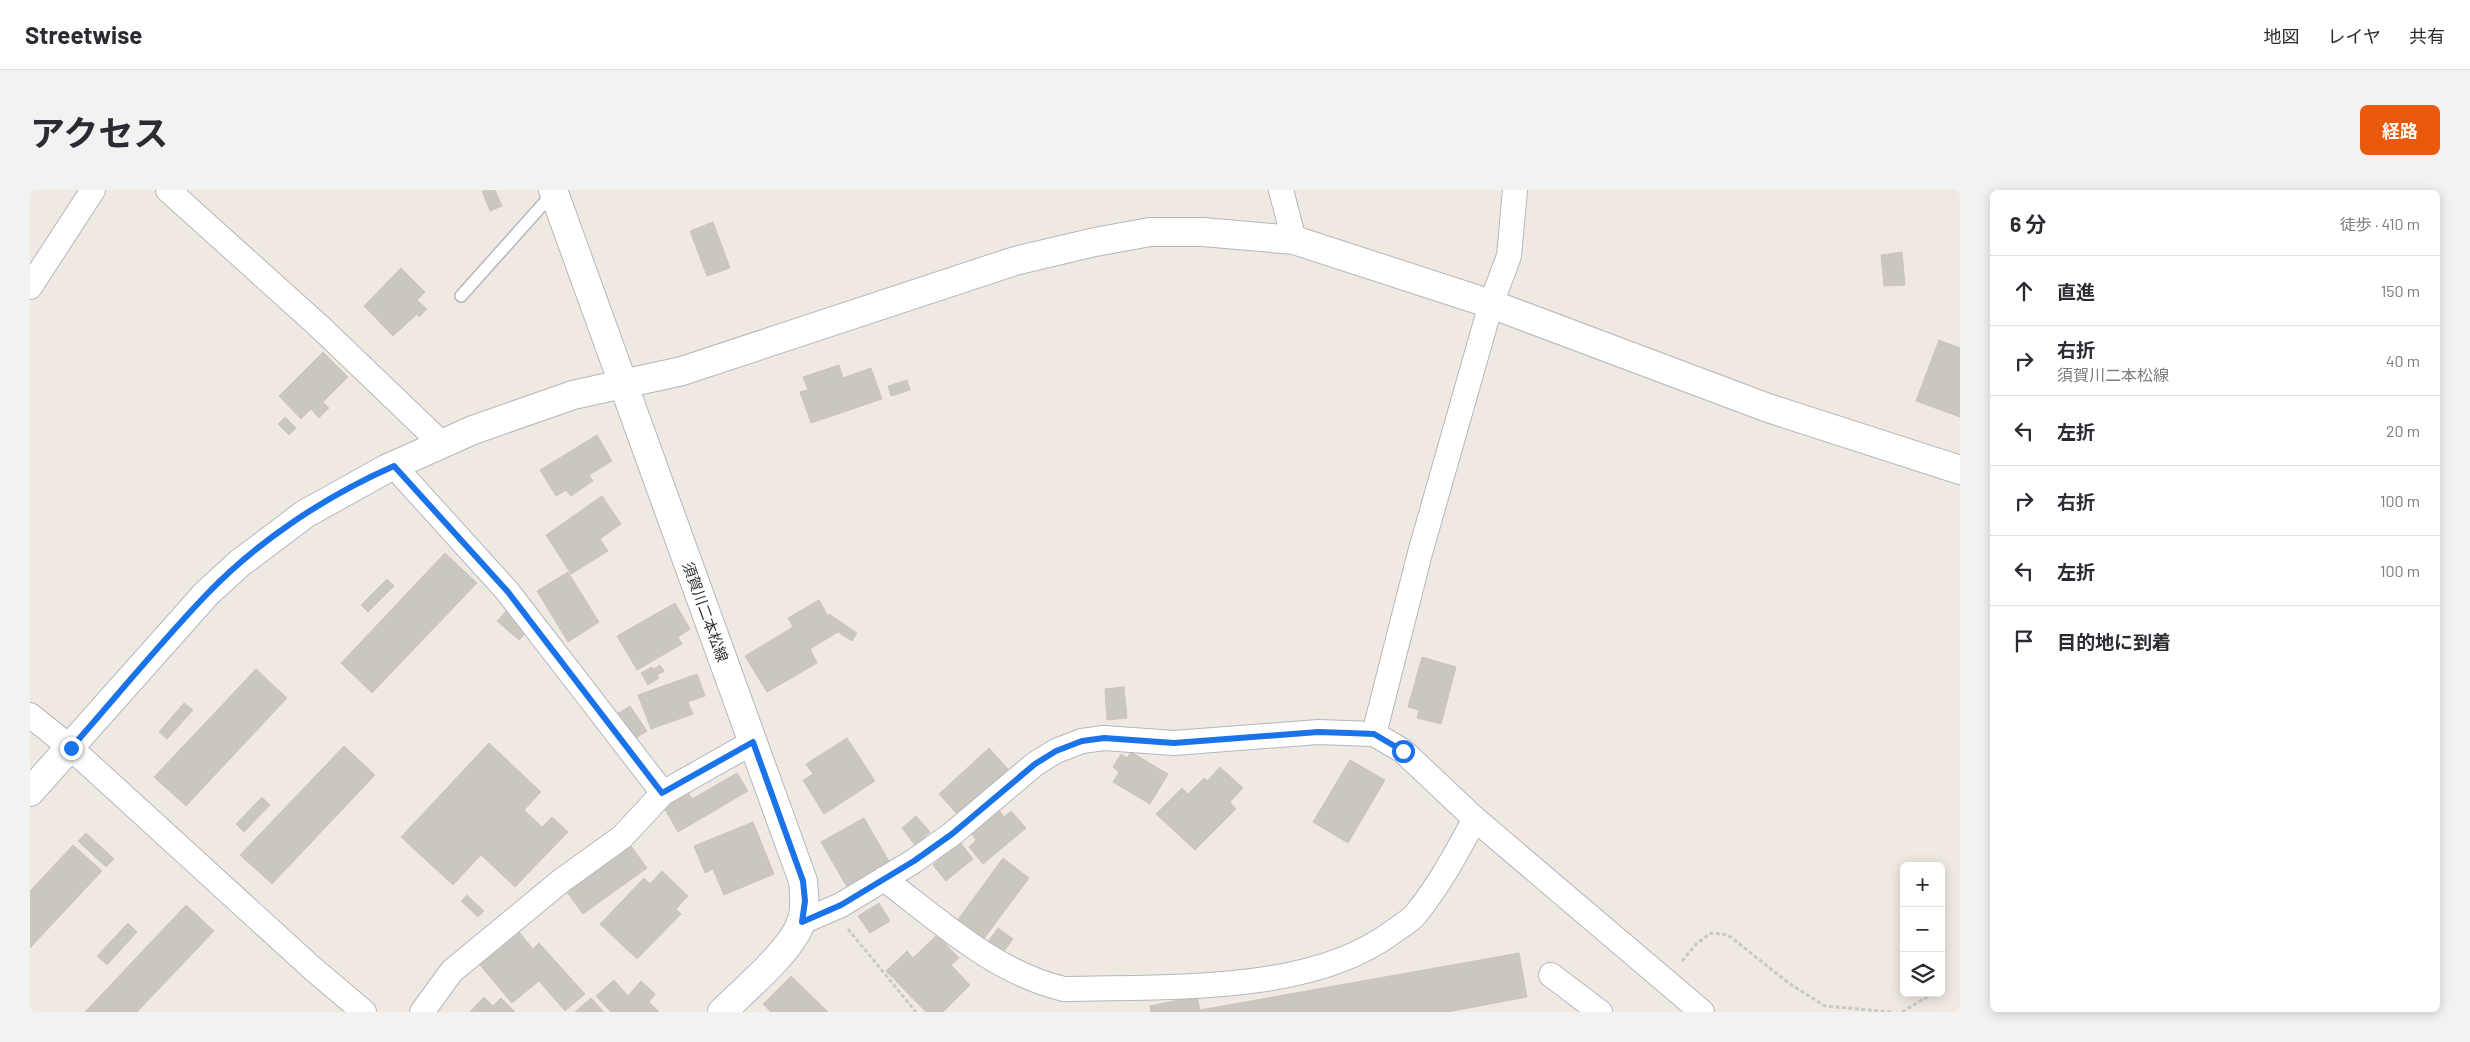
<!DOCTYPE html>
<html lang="ja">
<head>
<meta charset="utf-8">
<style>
  body { margin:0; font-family:Barlow,"Noto Sans JP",sans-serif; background:#f2f2f3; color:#2b2b33 }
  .controls { position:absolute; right:15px; bottom:15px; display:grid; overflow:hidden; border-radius:8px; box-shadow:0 2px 12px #0003 }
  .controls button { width:45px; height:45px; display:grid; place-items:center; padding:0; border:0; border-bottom:1px solid #e1e1e2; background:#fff; color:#2b2b33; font:25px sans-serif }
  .stop { position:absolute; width:15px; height:15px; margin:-11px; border:4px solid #1a73e8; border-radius:50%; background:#fff }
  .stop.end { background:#1a73e8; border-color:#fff; box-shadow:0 1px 5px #0008 }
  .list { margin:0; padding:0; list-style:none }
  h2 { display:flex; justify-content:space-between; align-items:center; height:65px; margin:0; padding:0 20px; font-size:21px }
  h2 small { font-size:16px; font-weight:400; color:#7c7c81 }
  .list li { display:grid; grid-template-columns:32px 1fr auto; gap:15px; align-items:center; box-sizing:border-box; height:70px; padding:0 20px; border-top:1px solid #e1e1e2 }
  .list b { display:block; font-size:19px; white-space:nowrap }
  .list p { margin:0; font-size:16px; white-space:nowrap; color:#7c7c81 }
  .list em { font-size:16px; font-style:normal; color:#7c7c81 }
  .icon { flex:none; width:28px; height:28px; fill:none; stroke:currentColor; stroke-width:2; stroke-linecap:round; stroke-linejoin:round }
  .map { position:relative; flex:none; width:1930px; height:822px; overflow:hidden; border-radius:8px }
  header { display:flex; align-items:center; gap:30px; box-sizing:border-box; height:70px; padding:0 25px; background:#fff; border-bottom:1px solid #e1e1e2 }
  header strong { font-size:24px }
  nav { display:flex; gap:28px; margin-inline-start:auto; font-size:18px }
  .intro { display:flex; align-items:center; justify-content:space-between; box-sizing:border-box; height:120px; padding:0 30px }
  h1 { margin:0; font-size:35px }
  .button { padding:12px 22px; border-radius:8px; background:#ea580c; color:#fff; font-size:18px; font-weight:700 }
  main { display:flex; gap:30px; padding:0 30px }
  aside { flex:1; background:#fff; border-radius:8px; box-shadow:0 2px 12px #0003 }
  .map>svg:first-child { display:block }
  .building { fill:#cbc7bf; stroke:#cbc5ba }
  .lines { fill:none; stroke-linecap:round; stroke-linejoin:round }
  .lane-casing { stroke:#b4b7c1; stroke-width:14 }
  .street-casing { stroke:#b4b7c1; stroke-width:26 }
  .secondary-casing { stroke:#b4b7c1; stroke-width:30 }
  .path { stroke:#c9c9c9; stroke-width:3; stroke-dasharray:4 2.5; stroke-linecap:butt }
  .lane { stroke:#fff; stroke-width:11 }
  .street { stroke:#fff; stroke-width:24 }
  .secondary { stroke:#fff; stroke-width:28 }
  .route { stroke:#1a73e8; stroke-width:6 }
  .labels { text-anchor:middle; stroke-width:4; stroke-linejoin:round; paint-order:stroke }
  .street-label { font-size:15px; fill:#2e2e2e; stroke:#fff }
</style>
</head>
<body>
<header>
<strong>Streetwise</strong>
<nav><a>地図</a><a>レイヤ</a><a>共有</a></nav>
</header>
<div class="intro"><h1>アクセス</h1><a class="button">経路</a></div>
<main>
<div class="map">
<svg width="1930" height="822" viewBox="0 0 1930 822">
  <rect width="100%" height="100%" fill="#efe9e1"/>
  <path class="building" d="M465,0l7,16 -12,5 -8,-20z
    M683,32l17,46 -23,8 -17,-45z
    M1872,62l3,33 -21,1 -3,-31z
    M371,78l24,24 -8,8 10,9 -8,8 -2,-3 -24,22 -29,-30z
    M1909,150l21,8v69l-44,-16z
    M293,162l25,25 -25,25 6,6 -10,10 -8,-9 -10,10 -22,-23z
    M809,175l4,13 28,-10 11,31 -71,24 -11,-31 8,-2 -5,-13z
    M877,190l3,10 -19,6 -3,-10z
    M255,227l11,11 -7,7 -11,-11z
    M567,245l15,26 -23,14 4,6 -22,15 -5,-6 -10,6 -16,-26z
    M572,306l19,28 -21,15 8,12 -37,23 -25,-39z
    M415,363l32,30 -105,110 -31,-30z
    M538,382l31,50 -31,20 -31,-51z
    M357,389l7,7 -26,26 -7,-7z
    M789,410l9,16 1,-2 28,19 -5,8 -14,-9 -28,17 7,14 -50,29 -22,-36 48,-29 -5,-9z
    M645,413l15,26 -12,8 4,7 -45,26 -20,-34z
    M478,419l22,20 -11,11 -22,-19z
    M1392,467l34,10 -15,57 -24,-6 2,-8 -11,-3z
    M630,475l4,6 -7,4 2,3 -11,7 -7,-12 11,-6 2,2z
    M226,479l31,29 -101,108 -32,-29z
    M667,484l8,22 -17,6 5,12 -42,15 -13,-34z
    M1094,497l3,31 -20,2 -2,-31z
    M154,513l9,7 -26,29 -8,-7z
    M600,516l17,25 -14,9 -16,-26z
    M817,548l28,43 -51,33 -21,-34 10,-6 -7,-10z
    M459,553l52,49 -17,18 18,17 10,-10 16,15 -53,55 -34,-32 -28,30 -52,-48z
    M314,556l31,29 -103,109 -32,-29z
    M959,558l19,21 -51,45 -18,-20z
    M1101,562l37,22 -18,30 -37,-22 6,-10 -6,-5 8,-13 6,4z
    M1320,570l35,20 -37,63 -35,-21z
    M1190,577l23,21 -13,14 6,7 -41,41 -39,-36 26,-26 6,6 16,-16 3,3z
    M707,583l11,18 -70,41 -15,-26 25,-14 4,7z
    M232,607l8,8 -26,27 -8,-8z
    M969,620l5,7 7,-6 15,17 -43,36 -14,-17 7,-7 -5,-7z
    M886,626l14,16 -15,13 -13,-17z
    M834,628l26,45 -43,24 -26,-45z
    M723,632l21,52 -50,21 -11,-26 -8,4 -11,-27z
    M56,643l28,26 -8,8 -28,-26z
    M930,652l13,17 -27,22 -13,-16z
    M43,655l29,26 -72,77v-57z
    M601,656l16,22 -64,46 -16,-22z
    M973,668l26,20 -46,62 -26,-19z
    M632,681l26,25 -12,13 5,5 -44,45 -37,-35 44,-46 6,6z
    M437,705l17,16 -6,6 -17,-16z
    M849,713l11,18 -20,12 -12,-17z
    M156,715l28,26 -77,81h-52z
    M98,733l9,9 -30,33 -10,-9z
    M968,738l15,11 -11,15 -15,-11z
    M489,742l14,17 6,-6 46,51 -20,17 -26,-30 -27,22 -32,-38z
    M907,745l22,23 -8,7 19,20 -27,27h-17l-40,-41 21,-20 6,7z
    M1489,763l8,44 -80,15h-296l-1,-6 47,-10 3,14z
    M761,786l37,36h-57l-8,-8z
    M584,790l14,16 13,-15 14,13 -6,8 10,10h-48l-15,-16z
    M454,807l9,9 8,-8 14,14h-45z
    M561,808l13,14h-29z"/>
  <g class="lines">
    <g class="lane-casing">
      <path id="lane" d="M431,106l92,-103"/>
    </g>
    <g class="street-casing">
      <path id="street" d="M138,0l152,137 122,117
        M1251,0l13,50
        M0,97l63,-97
        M364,276l114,126 155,201
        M0,525l41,33 241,220 52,44
        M1344,544l46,-181 71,-249 18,-48 6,-66
        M854,689c56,42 111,94 180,110 101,-3 247,6 330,-58 7,-5 16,-10 21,-16 24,-29 42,-63 60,-96
        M772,732l39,-17 73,-44 38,-27 83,-70 21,-13 26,-10 22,-3 70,5 144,-11 56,2 29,17 72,68 227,193
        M1521,785l49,37
        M392,822l30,-41 109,-90 61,-44 41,-44 90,-51"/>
    </g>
    <g class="secondary-casing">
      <path id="secondary" d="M523,0l250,691c1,13 3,25 -1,38 -7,29 -58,71 -80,93
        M0,602l177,-199 33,-30 65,-49 81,-45 87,-39 100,-35 109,-24 333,-110 80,-19 55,-10h53l91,8 197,64 277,104 192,62"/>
    </g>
    <path class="path" d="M818,739l68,83
      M1652,771l15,-18 14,-10 17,2 62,49 35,22 67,6
      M1872,822l30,-18"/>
    <use href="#lane" class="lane"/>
    <use href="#street" class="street"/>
    <use href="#secondary" class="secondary"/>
  </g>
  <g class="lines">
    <path class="route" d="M41,558c45,-51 89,-105 136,-154 52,-54 119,-98 187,-128l114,126 154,201 91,-51 50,139 2,20 -3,21 39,-17 73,-44 38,-27 83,-70 21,-13 26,-10 22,-3 70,5 144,-11 31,1 25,1 29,17"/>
  </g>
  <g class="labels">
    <g class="street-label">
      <text transform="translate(675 422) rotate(70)" y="5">須賀川二本松線</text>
    </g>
  </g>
</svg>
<div class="controls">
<button>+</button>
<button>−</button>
<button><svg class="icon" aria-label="layers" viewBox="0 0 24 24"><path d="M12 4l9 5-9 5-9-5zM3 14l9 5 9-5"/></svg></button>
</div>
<div class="stop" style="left:1373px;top:561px"></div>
<div class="stop end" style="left:41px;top:558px"></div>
</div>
<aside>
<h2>6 分<small>徒歩 · 410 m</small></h2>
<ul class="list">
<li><svg class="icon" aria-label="ahead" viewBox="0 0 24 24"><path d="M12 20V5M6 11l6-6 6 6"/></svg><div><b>直進</b></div><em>150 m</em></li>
<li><svg class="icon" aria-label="right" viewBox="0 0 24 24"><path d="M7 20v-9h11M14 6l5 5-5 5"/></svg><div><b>右折</b><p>須賀川二本松線</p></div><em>40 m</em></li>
<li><svg class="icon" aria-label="left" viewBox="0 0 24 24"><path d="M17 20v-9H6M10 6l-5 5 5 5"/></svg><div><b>左折</b></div><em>20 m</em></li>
<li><svg class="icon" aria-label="right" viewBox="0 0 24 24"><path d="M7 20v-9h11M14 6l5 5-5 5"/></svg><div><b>右折</b></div><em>100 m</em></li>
<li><svg class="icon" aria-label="left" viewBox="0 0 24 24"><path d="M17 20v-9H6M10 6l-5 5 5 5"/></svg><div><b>左折</b></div><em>100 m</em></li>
<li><svg class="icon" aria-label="arrive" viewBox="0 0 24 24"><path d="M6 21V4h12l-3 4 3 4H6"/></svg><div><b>目的地に到着</b></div></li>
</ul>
</aside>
</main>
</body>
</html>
